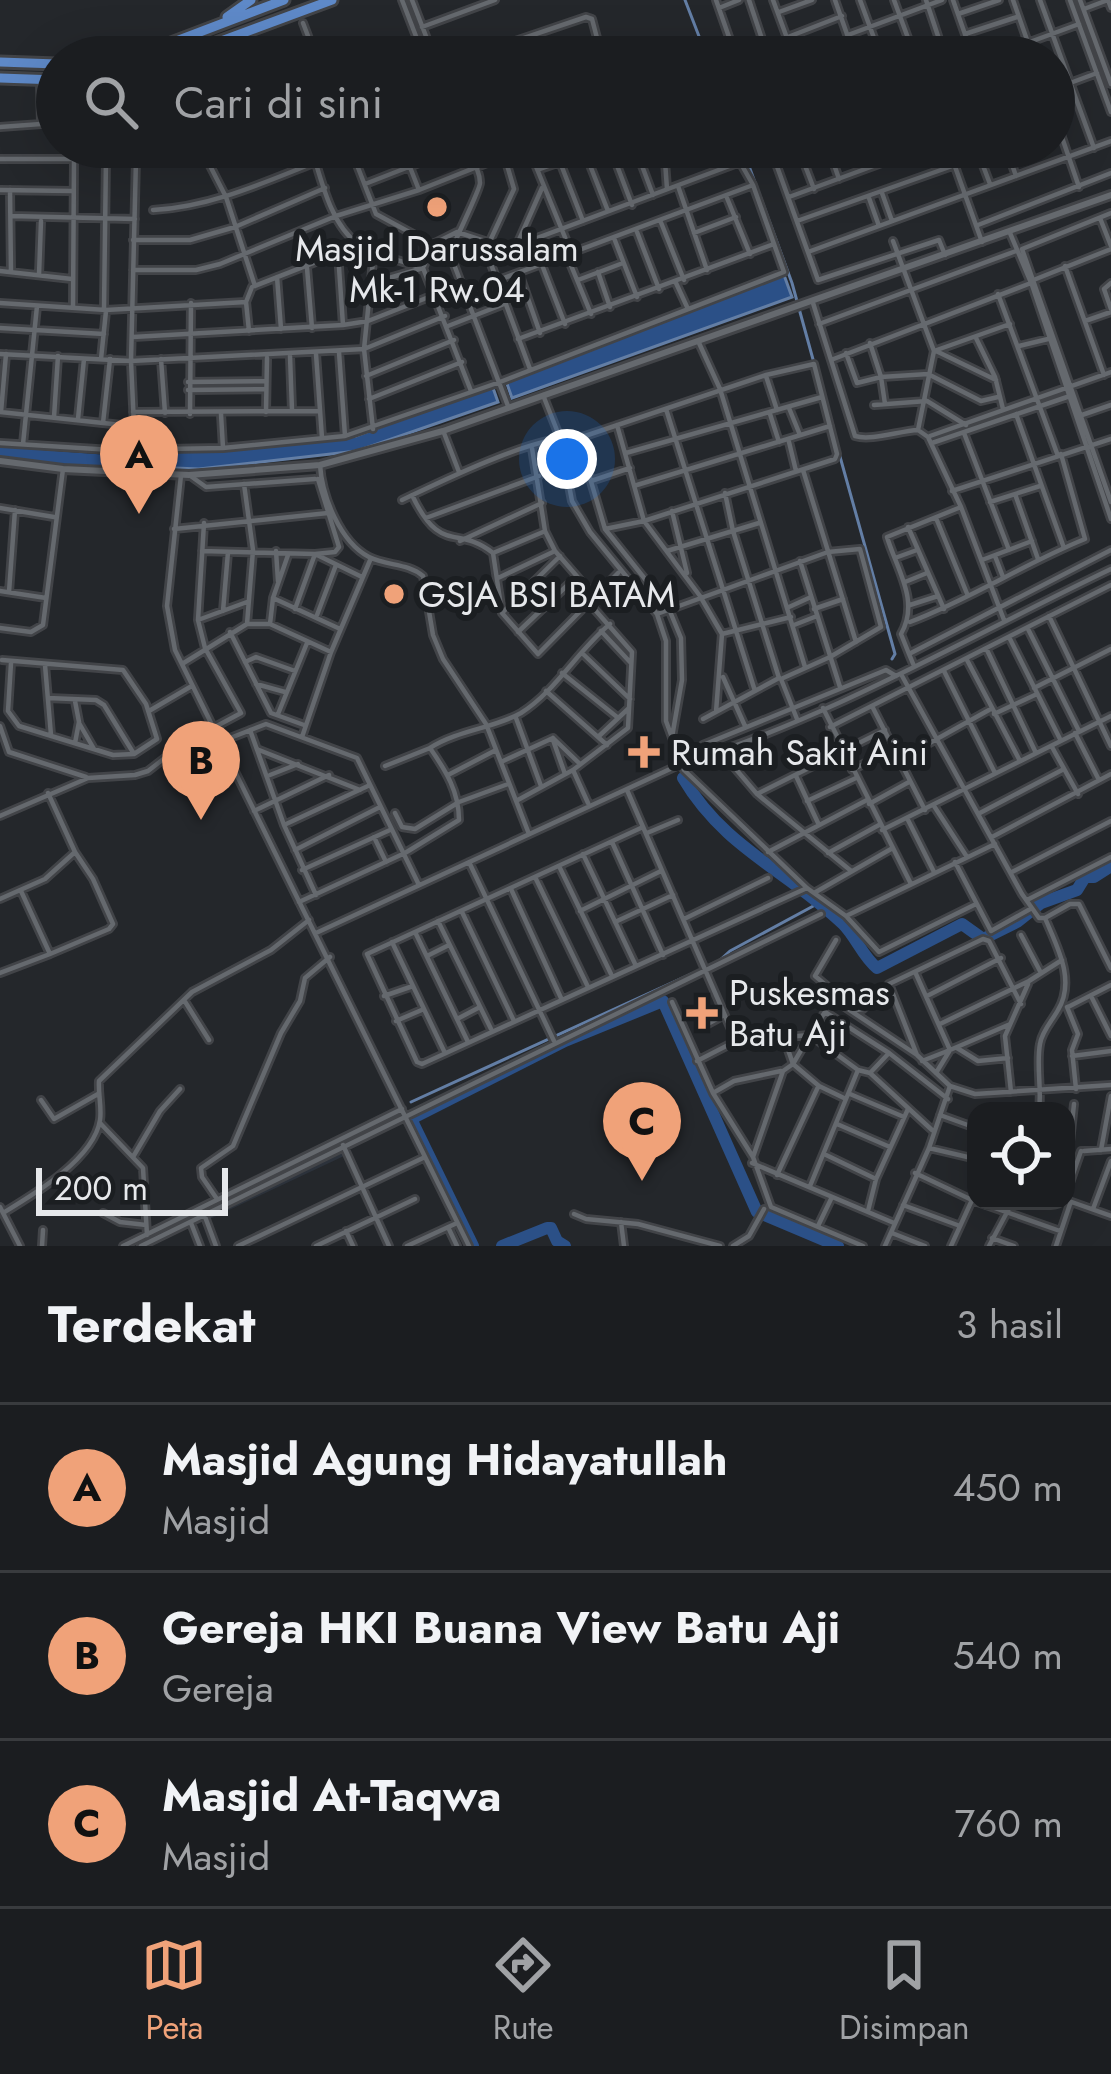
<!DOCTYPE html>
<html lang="id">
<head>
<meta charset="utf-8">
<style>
  body { margin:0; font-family:Jost,sans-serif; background:#242629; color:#f1f3f6 }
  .controls { position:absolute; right:36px; bottom:36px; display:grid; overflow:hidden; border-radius:24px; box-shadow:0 12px 48px #0002 }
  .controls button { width:108px; height:108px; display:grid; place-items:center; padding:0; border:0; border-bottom:3px solid #393b3e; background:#1b1d20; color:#f1f3f6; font:60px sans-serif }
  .scale { position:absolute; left:36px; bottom:30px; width:192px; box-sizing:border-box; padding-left:12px; border:6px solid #e6e8eb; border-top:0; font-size:33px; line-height:42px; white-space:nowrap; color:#e6e8eb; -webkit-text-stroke:9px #1b1e21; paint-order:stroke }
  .you { position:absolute; left:567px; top:459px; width:42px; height:42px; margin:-30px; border:9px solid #fff; border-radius:50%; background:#1a73e8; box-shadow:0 0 0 18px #1a73e833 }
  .badge { display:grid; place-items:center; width:78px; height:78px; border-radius:50%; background:#f0a279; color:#111; font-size:39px; font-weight:700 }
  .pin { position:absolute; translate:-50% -99px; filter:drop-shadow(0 3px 6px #0008) }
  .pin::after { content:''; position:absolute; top:63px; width:42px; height:36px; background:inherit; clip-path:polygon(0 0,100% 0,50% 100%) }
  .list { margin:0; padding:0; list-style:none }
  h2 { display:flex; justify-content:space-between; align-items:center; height:156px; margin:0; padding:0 48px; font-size:51px }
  h2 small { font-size:39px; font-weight:400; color:#a0a2a5 }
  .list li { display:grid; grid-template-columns:78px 1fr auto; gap:36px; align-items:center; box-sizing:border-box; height:168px; padding:0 48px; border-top:3px solid #393b3e }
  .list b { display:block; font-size:45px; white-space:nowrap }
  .list p { margin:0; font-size:39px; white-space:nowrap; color:#a0a2a5 }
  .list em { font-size:39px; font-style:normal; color:#a0a2a5 }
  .icon { flex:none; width:66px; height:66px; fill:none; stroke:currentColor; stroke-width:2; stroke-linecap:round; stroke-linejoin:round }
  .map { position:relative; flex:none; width:1111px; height:1246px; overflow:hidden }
  .search { position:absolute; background:#1b1d20; box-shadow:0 12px 48px #0002; left:36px; right:36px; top:36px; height:132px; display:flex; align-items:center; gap:30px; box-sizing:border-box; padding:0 42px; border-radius:66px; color:#a0a2a5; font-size:45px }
  .sheet { height:660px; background:#1b1d20 }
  nav { display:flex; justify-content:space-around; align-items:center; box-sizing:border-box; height:168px; border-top:3px solid #393b3e; background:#1b1d20; font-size:33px; color:#a0a2a5 }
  nav a { display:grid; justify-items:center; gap:6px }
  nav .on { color:#f0a279 }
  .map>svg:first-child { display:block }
  .built { fill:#2c323b }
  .water { fill:#2b5087; stroke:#637ea5; stroke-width:3 }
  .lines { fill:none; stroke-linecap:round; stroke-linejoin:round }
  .stream { stroke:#637ea5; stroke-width:3 }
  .river { stroke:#2b5087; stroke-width:12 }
  .minor-casing { stroke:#424448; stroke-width:10 }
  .tertiary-casing { stroke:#424448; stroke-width:12 }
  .trunk-casing { stroke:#424448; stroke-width:15 }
  .minor { stroke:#65696e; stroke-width:4.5 }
  .tertiary { stroke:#65696e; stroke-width:6 }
  .trunk { stroke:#5e89c8; stroke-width:9 }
  .poi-dot { fill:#f0a279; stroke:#1b1e21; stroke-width:4.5 }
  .labels { text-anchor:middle; stroke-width:12; stroke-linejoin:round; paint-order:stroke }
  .poi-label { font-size:36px; fill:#e6e8eb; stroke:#1b1e21; text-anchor:start }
</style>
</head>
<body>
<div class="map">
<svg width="1111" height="1246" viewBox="0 0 1111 1246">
  <rect width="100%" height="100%" fill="#24272b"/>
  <path class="built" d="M340,1148l4,8 -134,63 -3,-6z"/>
  <path class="water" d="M784,275l8,22 -280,101 -6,-17z
    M492,385l6,17 -141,49 -158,18 -72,-3 1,-14 90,-2 138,-14z"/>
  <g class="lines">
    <path class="stream" d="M685,0l22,57
      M742,147l50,136 22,80
      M839,453l56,201 -3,5
      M720,960l10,-9 87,-47
      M411,1102l280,-128"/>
    <path class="river" d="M0,453l136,10
      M683,778c42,71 104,92 160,146 13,13 20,33 34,44l85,-44 21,15 34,-17 24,-19 36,-13 8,-13h9l17,-11
      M473,1246l-62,-127 154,-78 98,-40 94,211 81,34
      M502,1246l45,-18h4l6,13 8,5"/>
    <g class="minor-casing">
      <path id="minor" d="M402,0l22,57
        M412,0l22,57
        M716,0l20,57
        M749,0l19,57
        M773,0l21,57
        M835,0l20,57
        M860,0l21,57
        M894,0l21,57
        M926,0l19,57
        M953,0l20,57
        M1013,0l20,57
        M1040,0l54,148
        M1070,0l41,112
        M1080,0l31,84
        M719,8l20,-8
        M1084,9l24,-9 3,8
        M779,12l33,-12
        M958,14l41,-14
        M303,23l13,34
        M422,27l73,-27
        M965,34l52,-17
        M848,35l94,-35
        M788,37l54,-21
        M468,57l118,-40 6,2 10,38
        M586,57l14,-5
        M989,57l90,-33
        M1054,89l43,-16
        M1054,114l25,73
        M53,125l-1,-32 5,-7
        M0,127l41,-3 -1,-43
        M311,147c10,31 19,77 47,97 18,12 45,17 65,24l48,123
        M350,147l26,67 74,40 58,152
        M402,147l17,43
        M528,147l43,105
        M610,147l22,58
        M635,147l18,48
        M664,147l3,42
        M770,147l48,133 121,-40 6,15
        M798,147l16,42
        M828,147l11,32
        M948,147l34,95
        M976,147l14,37
        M1006,147l10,29
        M1007,152l14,-5
        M204,154l22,43 29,89
        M586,155l22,56
        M0,159h136l-5,202 3,65 -8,47
        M833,159l29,-12
        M560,162l23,59
        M166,163l61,-16
        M540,169l63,-22
        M365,184l95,-37
        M678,186l29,84
        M0,190l72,1
        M10,190l1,82
        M882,193l10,28
        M789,197l136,-50
        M727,198l23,56
        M869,198l10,28
        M153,210c57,-3 110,-27 163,-48
        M1111,213l-89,36 89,253
        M11,216l124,3
        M1100,218l11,28
        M660,220l24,60
        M797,221l158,-56
        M978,225l133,-52
        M637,232l22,57
        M694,233l42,-16
        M1010,233l22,52 79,234
        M614,238l23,59
        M133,240h57l45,-13 90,-39
        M482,240l48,129
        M490,241l24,-52 -9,-31
        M893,241l41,110 -16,79
        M515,249l27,-61
        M808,252l303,-111
        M338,253l5,72
        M450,254c5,-15 30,-64 30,-71 0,-13 -9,-25 -14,-36
        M568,258l23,56
        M542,265l23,59
        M424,266l9,-22 24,-12 55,18
        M1065,266l39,109
        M307,268l5,60
        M133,270h63l24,-6 116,-48 83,-26 108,-43
        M0,271l72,8
        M598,272l12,35
        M39,275l2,-54
        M520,276l20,57
        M277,277l4,52
        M1036,279l75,-30
        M578,280l45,-17
        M496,281l257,-96
        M372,283l51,-15
        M676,283l12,26
        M1111,283l-7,6 7,20
        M998,294l60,162
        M0,303l106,7 140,-8
        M813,303l42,133c16,5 44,-5 63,-6l10,7 33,70 43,113
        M73,307l1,-148
        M104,308l2,-150
        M1085,321l26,-9
        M819,324l197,-73
        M448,326l56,-22
        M0,328l104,6
        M249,331l-3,-29 6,-15 107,-42
        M133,337l210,-12 25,-4 66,-26
        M976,338l19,39 8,32
        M518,339l256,-95
        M699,343l21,46 85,278
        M870,343l11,34 47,-3 53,27 17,-4
        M1019,346l29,-7
        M934,351l76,-27
        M936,351l60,29
        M339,352l6,84
        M846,353l11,30 24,-6 4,27
        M0,354l131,7 233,-12 81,-33
        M316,354l6,84
        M290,356l2,54
        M101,359l5,-48
        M161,359l4,54
        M831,360l200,-77
        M366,376l88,-36
        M766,376l11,34
        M188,382l78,-1
        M188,390l78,-1
        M543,395l17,43 12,63 18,31 67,82 9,27v80l18,49 123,118 39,28 33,36 97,-48
        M369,399l93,-37
        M874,405l53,-4 39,24
        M789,408l11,27
        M666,409l89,282
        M0,412l131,14
        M1,412l5,-58
        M133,412l186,-1
        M266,412l1,-54
        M190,414l1,-111
        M221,414l2,34
        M770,414l9,28
        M1016,414l48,134
        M1082,415l29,-10
        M54,417l4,-61
        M78,419l6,-60
        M103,423l7,-64
        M617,425l27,96 56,75 22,38 -6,78
        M373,429l-9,-80 10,-98
        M444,433l15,39
        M964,433l45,117
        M930,436l181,-64
        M582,437l-2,7 25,85 64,80 12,29 1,42 -10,57
        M789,442l7,29
        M0,443l112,7 111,-2 122,-12 155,-54 284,-110 -31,-87 -13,-23 -251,94
        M932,443l135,-46
        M23,444l14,-138
        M532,448l13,83 10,20 40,46
        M626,453l196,-56
        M320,465c2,31 20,77 49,92 18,9 39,6 54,19l10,59 10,24 43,65 43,110
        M803,470l53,172
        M181,475l-14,131 8,44 294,596
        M192,477l14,10 109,-8
        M591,481l39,-13
        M244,484l9,66 -6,74
        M637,485l193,-59
        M952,491l159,-52
        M1015,494l23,65
        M412,495c29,61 44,29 81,58l9,60 36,41 80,-81
        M402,500c42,-20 135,-66 180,-63l184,-62 48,-11 23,90 -2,5 -191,62 -39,8
        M990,502l50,-16
        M0,508l54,9
        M672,511l15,62
        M426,518l113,-42
        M936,518l32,78
        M204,523l-6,97 7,28 36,65 -28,15
        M908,527l36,82
        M174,529l154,-16
        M460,541l82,-38
        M202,551l113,3 47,23
        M276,551l2,30
        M667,551l92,-28
        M493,553l50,-21
        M995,556l8,21
        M895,558l22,-8
        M982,560l50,-19
        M800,561l40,126
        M498,578l57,-27
        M905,582l22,-9
        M0,591l46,7
        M9,592l6,-82
        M273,598l65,30
        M910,605l28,-9
        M789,607l22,-10
        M295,609l20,-55 20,-2 4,-5 -21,-68
        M814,609l29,-10
        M223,611l5,-59
        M502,613l58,-57
        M657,614l171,-62 32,-3 21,78 -51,30 -49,22 16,40
        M317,615l19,-50
        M1049,616l62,130
        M198,620l49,-18
        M910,622c61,-23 115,-59 175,-83l-24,-85
        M270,624l3,-26 15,-43
        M794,625l23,-9
        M0,628l31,4 12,-7 20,-156
        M1028,629l51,102
        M601,631l29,31
        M230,632l41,81 33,12
        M518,632l57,-54
        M722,634l69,-17
        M1009,637l51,102
        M986,648l49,103
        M582,653l48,46
        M909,654l-8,-20c19,-33 -4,-64 -14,-97l74,-30
        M2,660l121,10 23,34 11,35 -23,15 -21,1 -94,-29 -11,-15 3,-48
        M967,660l53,101
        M245,662l11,-5 39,14
        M182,664l65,-40h23l61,28
        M45,665l6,70
        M914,666l-5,-12 202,-104
        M944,671l51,102
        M562,673l55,44
        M901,674l121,220 17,24h6c12,29 31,62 13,92 -6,11 -16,21 -18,34 -4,21 2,45 -1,67
        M723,677l22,49
        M256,684l29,8
        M1034,688l77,-39
        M546,691l61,54
        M48,698l48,2 8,5 30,49
        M75,701l4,21 -4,21
        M823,708l88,176
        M873,708l52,102
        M149,711l41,-24
        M278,714l29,-71
        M994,714l43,-20
        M516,718l25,68
        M703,719l76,-41 -46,-147 -8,-38
        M79,723l15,26
        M0,726l9,26 77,25
        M830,727l281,-142
        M250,730l34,95 32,70
        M1075,733l24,47
        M302,737l29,-85 40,-94
        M598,737l31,-29
        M553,738l26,25
        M553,740l12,34
        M220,742l46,-18 91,34 62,127
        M1052,747l26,47
        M259,750l101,40
        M722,753l35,41 93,76
        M698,756l5,-11 183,-75 10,6
        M899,760l90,-50
        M501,762l52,-24
        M385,766l45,-18
        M573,770l15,33
        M852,770l42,-22
        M270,775l28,-11
        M448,775l48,-25
        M796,776l23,49
        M627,790l109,251
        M757,794l128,-64
        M516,801l57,-31 55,-42 4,-76 -43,-49
        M807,801l49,-23
        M869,804l40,-22
        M934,806l33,51
        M254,811l75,-36
        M395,813l7,14 13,2 44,-27 49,-18
        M978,814l86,-45
        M0,816l88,-38 47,-3 13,-4 40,-31 25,-10
        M907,818l27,54
        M284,825l86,-40
        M643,827l-276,127 50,108 5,2 385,-176
        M882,830l229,-114
        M647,833l31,-13
        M374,837l12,25
        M992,837l119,-63
        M612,842l51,113
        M295,850l83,-42
        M768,852l99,-52
        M828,853l51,-28
        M583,854l53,112
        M469,862l85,179
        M955,862l36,69 41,-23
        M559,866l52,108
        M302,870l88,-40
        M1012,872l99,-51
        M536,879l52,108
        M511,889l50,109
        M21,891l29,63 59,-25 4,-5 -20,-45 -18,-27
        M814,893l77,-44
        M0,899l45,-20 30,-27 -27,-59
        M1027,900l84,-43
        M299,902l106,-49 54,-33c0,-28 -13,-49 -29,-72 28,-18 65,-20 91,-35 35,-22 57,-63 89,-89
        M580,911l81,-40
        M462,912l52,109
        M846,916l149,-72
        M1045,918l25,-14h9l32,64
        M684,919l84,-41
        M438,921l53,108
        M615,922l58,-27
        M316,933l365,-169c150,-46 289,-128 430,-195
        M416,934l52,108
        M1021,935l20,38
        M836,940l-21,36 41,34 7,-1 26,-25 94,-45 6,2 32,63
        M392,942l52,109
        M427,956l22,-11
        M0,973l50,-19
        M916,974l34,76 -28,11
        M889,984l28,71 33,31 25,8 136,-9
        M829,992l7,9 81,54
        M384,996l29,-10
        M927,996l74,-38
        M1092,998l19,38
        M184,1000l25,40
        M672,1002l41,91 40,64 18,50 92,39
        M1067,1007l11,27 -6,16 4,39
        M1068,1007l43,-22
        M459,1018l21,-11
        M396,1021l28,-12
        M940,1024l89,-43 33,-21
        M704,1026l20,-11
        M785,1041l8,23
        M957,1048l21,13 30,-3
        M1072,1056l39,-5
        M697,1061l39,-20 74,-6 15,-23 64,41 59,46
        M793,1064l17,-29 48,35 -48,116
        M858,1070l12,3 62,57
        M870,1073l19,-20
        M936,1073l14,-23 58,-25
        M1011,1092l-6,-56 23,-52
        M713,1093l21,-12 47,-10
        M850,1094l54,23
        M41,1100l13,19 44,-25
        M989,1111v-2
        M1019,1111l1,-3
        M940,1115l36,13
        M100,1123l43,45 4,67
        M837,1124l53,23
        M343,1145l46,101
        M929,1148l47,11
        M1101,1150l10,-54
        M1069,1151l5,-47
        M1084,1151l27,-2
        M824,1154l52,25
        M133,1157l27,-46 20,-22
        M753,1157l30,-86 10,-7 26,22 27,13
        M752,1163l142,60
        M915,1173l57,27 88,31
        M777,1175l41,-88
        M1066,1194l15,-43
        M217,1199l-15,-22 -1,-9 32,-22 48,-113 19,-32 5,-23 25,-21
        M1066,1200l45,16
        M903,1205l57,21
        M0,1207l20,39
        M1093,1209l18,-48
        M868,1211l8,-32 32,-70
        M3,1213c30,-18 91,-54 97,-93 2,-12 -2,-26 -1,-39l93,-89 79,-42 38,-30
        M103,1213l17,9 26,3
        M204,1214l12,32
        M574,1214l12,5 52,5 82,22
        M621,1222l3,24
        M191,1223l9,23
        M818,1226l13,-27
        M448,1227l9,19
        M346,1231l7,15
        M892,1233l33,13
        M992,1238l22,8
        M42,1246l1,-16
        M123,1246l279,-137
        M141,1246l680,-332
        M238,1246l187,-89
        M316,1246l99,-47
        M407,1246l50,-23
        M733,1246l16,-10 15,-27
        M885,1246l44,-98 21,-62
        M951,1246l21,-46
        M989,1246l24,-45
        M1056,1246l14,-42"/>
    </g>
    <g class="tertiary-casing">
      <path id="tertiary" d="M0,461l63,8 126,6 131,-10 123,-34 668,-236"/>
    </g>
    <g class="trunk-casing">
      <path id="trunk" d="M227,17l24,-17
        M122,57l28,-6 134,-51
        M178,57l154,-57
        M0,62l57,2
        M0,78l57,2"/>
    </g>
    <use href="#minor" class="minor"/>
    <use href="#tertiary" class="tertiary"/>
    <use href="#trunk" class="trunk"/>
  </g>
  <g class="poi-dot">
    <circle cx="437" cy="207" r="12"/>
    <circle cx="394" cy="594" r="12"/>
    <path d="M638 734h12v12h12v12h-12v12h-12v-12h-12v-12h12z"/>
    <path d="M696 995h12v12h12v12h-12v12h-12v-12h-12v-12h12z"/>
  </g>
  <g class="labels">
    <g class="poi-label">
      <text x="437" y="261" text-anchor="middle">Masjid Darussalam<tspan x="437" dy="41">Mk-1 Rw.04</tspan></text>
      <text x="418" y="607">GSJA BSI BATAM</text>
      <text x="671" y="765">Rumah Sakit Aini</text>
      <text x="729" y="1005">Puskesmas<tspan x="729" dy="41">Batu Aji</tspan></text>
    </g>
  </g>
</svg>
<div class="controls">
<button><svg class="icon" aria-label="locate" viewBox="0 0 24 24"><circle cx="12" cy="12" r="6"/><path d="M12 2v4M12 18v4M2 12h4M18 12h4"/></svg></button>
</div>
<div class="scale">200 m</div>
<div class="you"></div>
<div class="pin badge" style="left:139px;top:514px">A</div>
<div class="pin badge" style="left:201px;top:820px">B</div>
<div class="pin badge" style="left:642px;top:1181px">C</div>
<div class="search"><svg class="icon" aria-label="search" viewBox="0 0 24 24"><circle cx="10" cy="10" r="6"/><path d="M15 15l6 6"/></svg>Cari di sini</div>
</div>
<section class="sheet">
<h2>Terdekat<small>3 hasil</small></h2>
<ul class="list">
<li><span class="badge">A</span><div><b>Masjid Agung Hidayatullah</b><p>Masjid</p></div><em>450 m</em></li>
<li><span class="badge">B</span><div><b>Gereja HKI Buana View Batu Aji</b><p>Gereja</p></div><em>540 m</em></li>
<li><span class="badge">C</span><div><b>Masjid At-Taqwa</b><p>Masjid</p></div><em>760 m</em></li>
</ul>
</section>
<nav>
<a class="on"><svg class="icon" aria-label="map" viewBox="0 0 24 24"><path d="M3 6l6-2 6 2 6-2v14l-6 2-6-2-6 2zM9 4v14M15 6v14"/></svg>Peta</a>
<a><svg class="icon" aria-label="directions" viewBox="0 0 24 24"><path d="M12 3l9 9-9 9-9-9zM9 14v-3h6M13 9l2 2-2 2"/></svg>Rute</a>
<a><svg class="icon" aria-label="saved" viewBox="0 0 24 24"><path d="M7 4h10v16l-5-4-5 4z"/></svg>Disimpan</a>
</nav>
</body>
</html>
